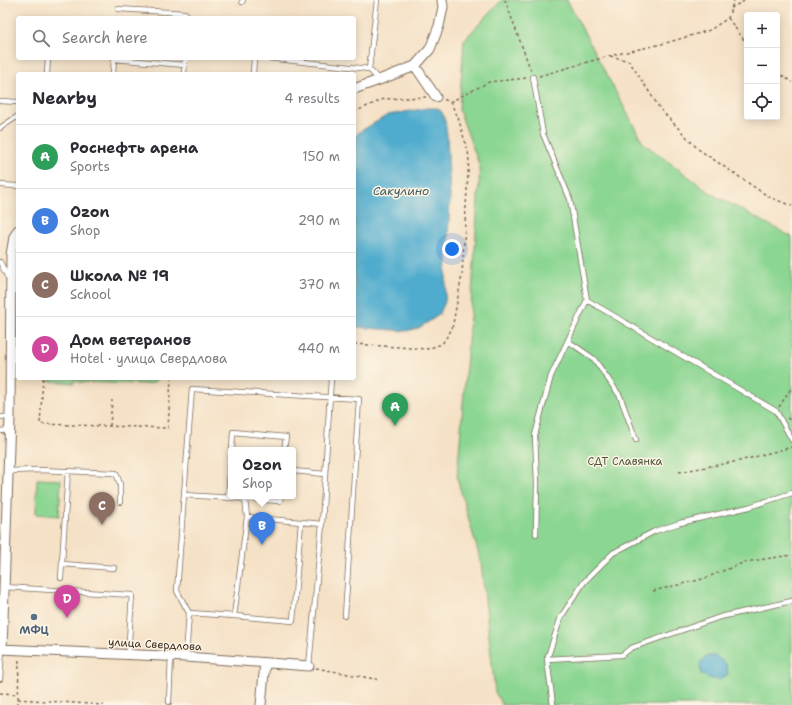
<!DOCTYPE html>
<html lang="en">
<head>
<meta charset="utf-8">
<style>
  body { margin:0; font-family:"Shantell Sans",sans-serif; background:#f2f2f3; color:#2b2b33 }
  .controls { position:absolute; right:12px; top:12px; display:grid; overflow:hidden; border-radius:4px; box-shadow:0 2px 10px #0003 }
  .controls button { width:36px; height:36px; display:grid; place-items:center; padding:0; border:0; border-bottom:1px solid #e1e1e2; background:#fff; color:#2b2b33; font:20px sans-serif }
  .you { position:absolute; left:452px; top:249px; width:14px; height:14px; margin:-10px; border:3px solid #fff; border-radius:50%; background:#1a73e8; box-shadow:0 0 0 6px #1a73e833 }
  .badge { display:grid; place-items:center; width:26px; height:26px; border-radius:50%; background:#db2777; color:#fff; font-size:13px; font-weight:700 }
  .pin { position:absolute; translate:-50% -33px; filter:drop-shadow(0 1px 2px #0008) }
  .pin::after { content:''; position:absolute; top:21px; width:14px; height:12px; background:inherit; clip-path:polygon(0 0,100% 0,50% 100%) }
  .popup { position:absolute; left:228px; top:447px; width:68px; height:52px; box-sizing:border-box; display:grid; place-content:center; border-radius:4px; background:#fff; filter:drop-shadow(0 1px 3px #0005); font-size:13px; white-space:nowrap; color:#7c7c81 }
  .popup b { font-size:15px; color:#2b2b33 }
  .popup::after { content:''; position:absolute; left:50%; top:100%; margin-left:-8px; border:8px solid transparent; border-top-color:#fff }
  .list { margin:0; padding:0; list-style:none }
  h2 { display:flex; justify-content:space-between; align-items:center; height:52px; margin:0; padding:0 16px; font-size:17px }
  h2 small { font-size:13px; font-weight:400; color:#7c7c81 }
  .list li { display:grid; grid-template-columns:26px 1fr auto; gap:12px; align-items:center; box-sizing:border-box; height:64px; padding:0 16px; border-top:1px solid #e1e1e2 }
  .list b { display:block; font-size:15px; white-space:nowrap }
  .list p { margin:0; font-size:13px; white-space:nowrap; color:#7c7c81 }
  .list em { font-size:13px; font-style:normal; color:#7c7c81 }
  .icon { flex:none; width:22px; height:22px; fill:none; stroke:currentColor; stroke-width:2; stroke-linecap:round; stroke-linejoin:round }
  .map { position:relative; flex:none; width:792px; height:705px; overflow:hidden }
  .search { position:absolute; background:#fff; box-shadow:0 2px 10px #0003; left:16px; top:16px; width:340px; height:44px; display:flex; align-items:center; gap:10px; box-sizing:border-box; padding:0 14px; border-radius:4px; color:#7c7c81; font-size:15px }
  .panel { position:absolute; background:#fff; box-shadow:0 2px 10px #0003; left:16px; top:72px; width:340px; height:308px; border-radius:4px }
  .map>svg:first-child { display:block }
  .green { fill:#8bd692; stroke:#638058 }
  .water { fill:#4facce; stroke:#456b76 }
  .lines { fill:none; stroke-linecap:round; stroke-linejoin:round }
  .service-casing { stroke:#7c6a59; stroke-width:6 }
  .minor-casing { stroke:#7c6a59; stroke-width:11 }
  .path { stroke:#7c6a59; stroke-width:1.5; stroke-dasharray:3 3; stroke-linecap:butt }
  .service { stroke:#fff; stroke-width:4.5 }
  .minor { stroke:#fff; stroke-width:9 }
  .service-dot { fill:#5c6f8a; stroke:#fcf5e5; stroke-width:1.5 }
  .labels { text-anchor:middle; stroke-width:3; stroke-linejoin:round; paint-order:stroke }
  .park-label { font-size:11px; fill:#4f553b; stroke:#fcf5e5 }
  .service-label { font-size:11px; font-weight:bold; fill:#4e5e75; stroke:#fcf5e5 }
  .street-label { font-size:11px; fill:#3b2a1e; stroke:#fcf5e5 }
  .water-label { font-size:12px; font-style:italic; fill:#42585c; stroke:#fcf5e5 }
</style>
</head>
<body>
<div class="map">
<svg width="792" height="705" viewBox="0 0 792 705">
  <rect width="100%" height="100%" fill="#fcf5e5"/>
  <filter id="ink" filterUnits="userSpaceOnUse"><feTurbulence type="fractalNoise" baseFrequency=".025" numOctaves="2"/><feDisplacementMap in="SourceGraphic" scale="8" xChannelSelector="R" yChannelSelector="G"/><feConvolveMatrix kernelMatrix="1 2 1 2 8 2 1 2 1" color-interpolation-filters="sRGB"/></filter>
  <filter id="wash" filterUnits="userSpaceOnUse"><feTurbulence type="fractalNoise" baseFrequency=".012" numOctaves="4" result="noise"/><feDisplacementMap in="SourceGraphic" scale="16" xChannelSelector="R" yChannelSelector="G"/><feGaussianBlur stdDeviation="0.9" result="paint"/><feColorMatrix in="noise" values="0 0 0 0 0 0 0 0 0 0 0 0 0 0 0 0 0 1.4 0 .05"/><feComposite in="paint" operator="in"/></filter>
  <g filter="url(#wash)">
    <rect width="100%" height="100%" fill="#f5e1c6"/>
    <path class="green" d="M502,0h65l76,143 69,51 80,43v468h-290l-7,-13 -14,-130 -24,-84 16,-198 7,-113 -21,-57 5,-70z
      M49,378h25v5l-25,-2z
      M75,378h85l-8,5 -5,1 -68,-2 -4,-2z
      M37,479l24,1 -2,36 -23,-2z"/>
    <path class="water" d="M427,108h10l5,4 3,9 2,14 3,62 -5,105 -6,13 -20,13 -13,3 -52,-4v-190l5,-5 29,-17z
      M706,656h10l10,8 2,10 -8,6 -11,-2 -8,-4 -1,-11z"/>
  </g>
  <g filter="url(#ink)">
    <g class="lines">
      <g class="service-casing">
        <path id="service" d="M377,0l-8,69 10,11
          M242,2l1,-2
          M118,9l67,4 3,3v2
          M267,58l102,11
          M47,74l1,-16
          M113,74l1,-15 71,6
          M184,74l1,-16
          M253,74l1,-16
          M533,77l10,57 27,65 17,101 189,111 16,29
          M0,101l18,1
          M0,128l18,-12
          M0,185l18,1
          M0,262l8,16
          M568,341l26,18 26,37 16,44
          M0,417h10
          M0,431l10,-1
          M232,450l1,-18 53,5 -2,13
          M9,471l29,-1 78,3 4,11v18
          M293,471l32,3
          M184,495l96,6 1,-5
          M228,498l3,-40
          M301,522l21,2
          M536,534l1,-51 -2,-48 16,-59 36,-76
          M62,564l52,4
          M61,578l7,-107
          M4,587l128,8 -4,60
          M189,613l-12,-22 7,-96 8,-106 167,10 -14,217
          M234,616l59,5 8,-99 -54,-5
          M186,657l3,-44 45,3 13,-99 -2,-18
          M547,659l75,-4 9,-7 89,-31 72,-16
          M309,666l13,-142 9,-146
          M0,679l2,-30
          M169,702l2,-46
          M553,705l-6,-46 14,-42 23,-35 29,-29 42,-22 25,-8 69,-16 43,-14"/>
      </g>
      <g class="minor-casing">
        <path id="minor" d="M415,66l21,31
          M354,89l25,-9 36,-14 15,-17 9,-23 4,-19 -1,-7
          M0,649l186,8 123,9
          M2,649l8,-232 1,-162 3,-18 4,-7
          M261,705l4,-42"/>
      </g>
      <path class="path" d="M505,0l26,71
        M731,8l15,-8
        M728,18l19,26
        M610,56l19,5 32,49 37,39 71,48 23,9
        M777,71l7,6 8,5
        M539,76l70,-20 57,-13 44,-13 18,-12 6,-18
        M450,102l39,-20 38,-4
        M354,112l30,-13 42,-2
        M354,344l73,5 15,-5 10,-15 10,-54 7,-119 -11,-39 -8,-15 -7,-3
        M43,378l-3,46 128,4 3,-50
        M779,407l13,-20
        M787,418l5,3
        M110,426l2,-26
        M679,472l60,-11 53,-14
        M653,591l50,-12 42,-17 47,-7
        M316,668l64,12
        M0,693l18,1
        M18,699l86,6
        M18,705l1,-45"/>
      <use href="#service" class="service"/>
      <use href="#minor" class="minor"/>
    </g>
  </g>
  <circle class="service-dot" cx="34" cy="617" r="4"/>
  <g class="labels">
    <g class="park-label">
      <text x="625" y="465">СДТ Славянка</text>
    </g>
    <g class="service-label">
      <text x="34" y="634">МФЦ</text>
    </g>
    <g class="street-label">
      <text transform="translate(155 644) rotate(3)" y="4">улица Свердлова</text>
    </g>
    <g class="water-label">
      <text x="401" y="195">Сакулино</text>
    </g>
  </g>
</svg>
<div class="controls">
<button>+</button>
<button>−</button>
<button><svg class="icon" aria-label="locate" viewBox="0 0 24 24"><circle cx="12" cy="12" r="6"/><path d="M12 2v4M12 18v4M2 12h4M18 12h4"/></svg></button>
</div>
<div class="you"></div>
<div class="pin badge" style="left:395px;top:426px;background:#2e9e5b">A</div>
<div class="pin badge" style="left:262px;top:545px;background:#3f7fe0">B</div>
<div class="popup"><b>Ozon</b>Shop</div>
<div class="pin badge" style="left:102px;top:525px;background:#8d6e63">C</div>
<div class="pin badge" style="left:67px;top:618px;background:#d1479c">D</div>
<div class="search"><svg class="icon" aria-label="search" viewBox="0 0 24 24"><circle cx="10" cy="10" r="6"/><path d="M15 15l6 6"/></svg>Search here</div>
<section class="panel">
<h2>Nearby<small>4 results</small></h2>
<ul class="list">
<li><span class="badge" style="background:#2e9e5b">A</span><div><b>Роснефть арена</b><p>Sports</p></div><em>150 m</em></li>
<li><span class="badge" style="background:#3f7fe0">B</span><div><b>Ozon</b><p>Shop</p></div><em>290 m</em></li>
<li><span class="badge" style="background:#8d6e63">C</span><div><b>Школа № 19</b><p>School</p></div><em>370 m</em></li>
<li><span class="badge" style="background:#d1479c">D</span><div><b>Дом ветеранов</b><p>Hotel · улица Свердлова</p></div><em>440 m</em></li>
</ul>
</section>
</div>
</body>
</html>
